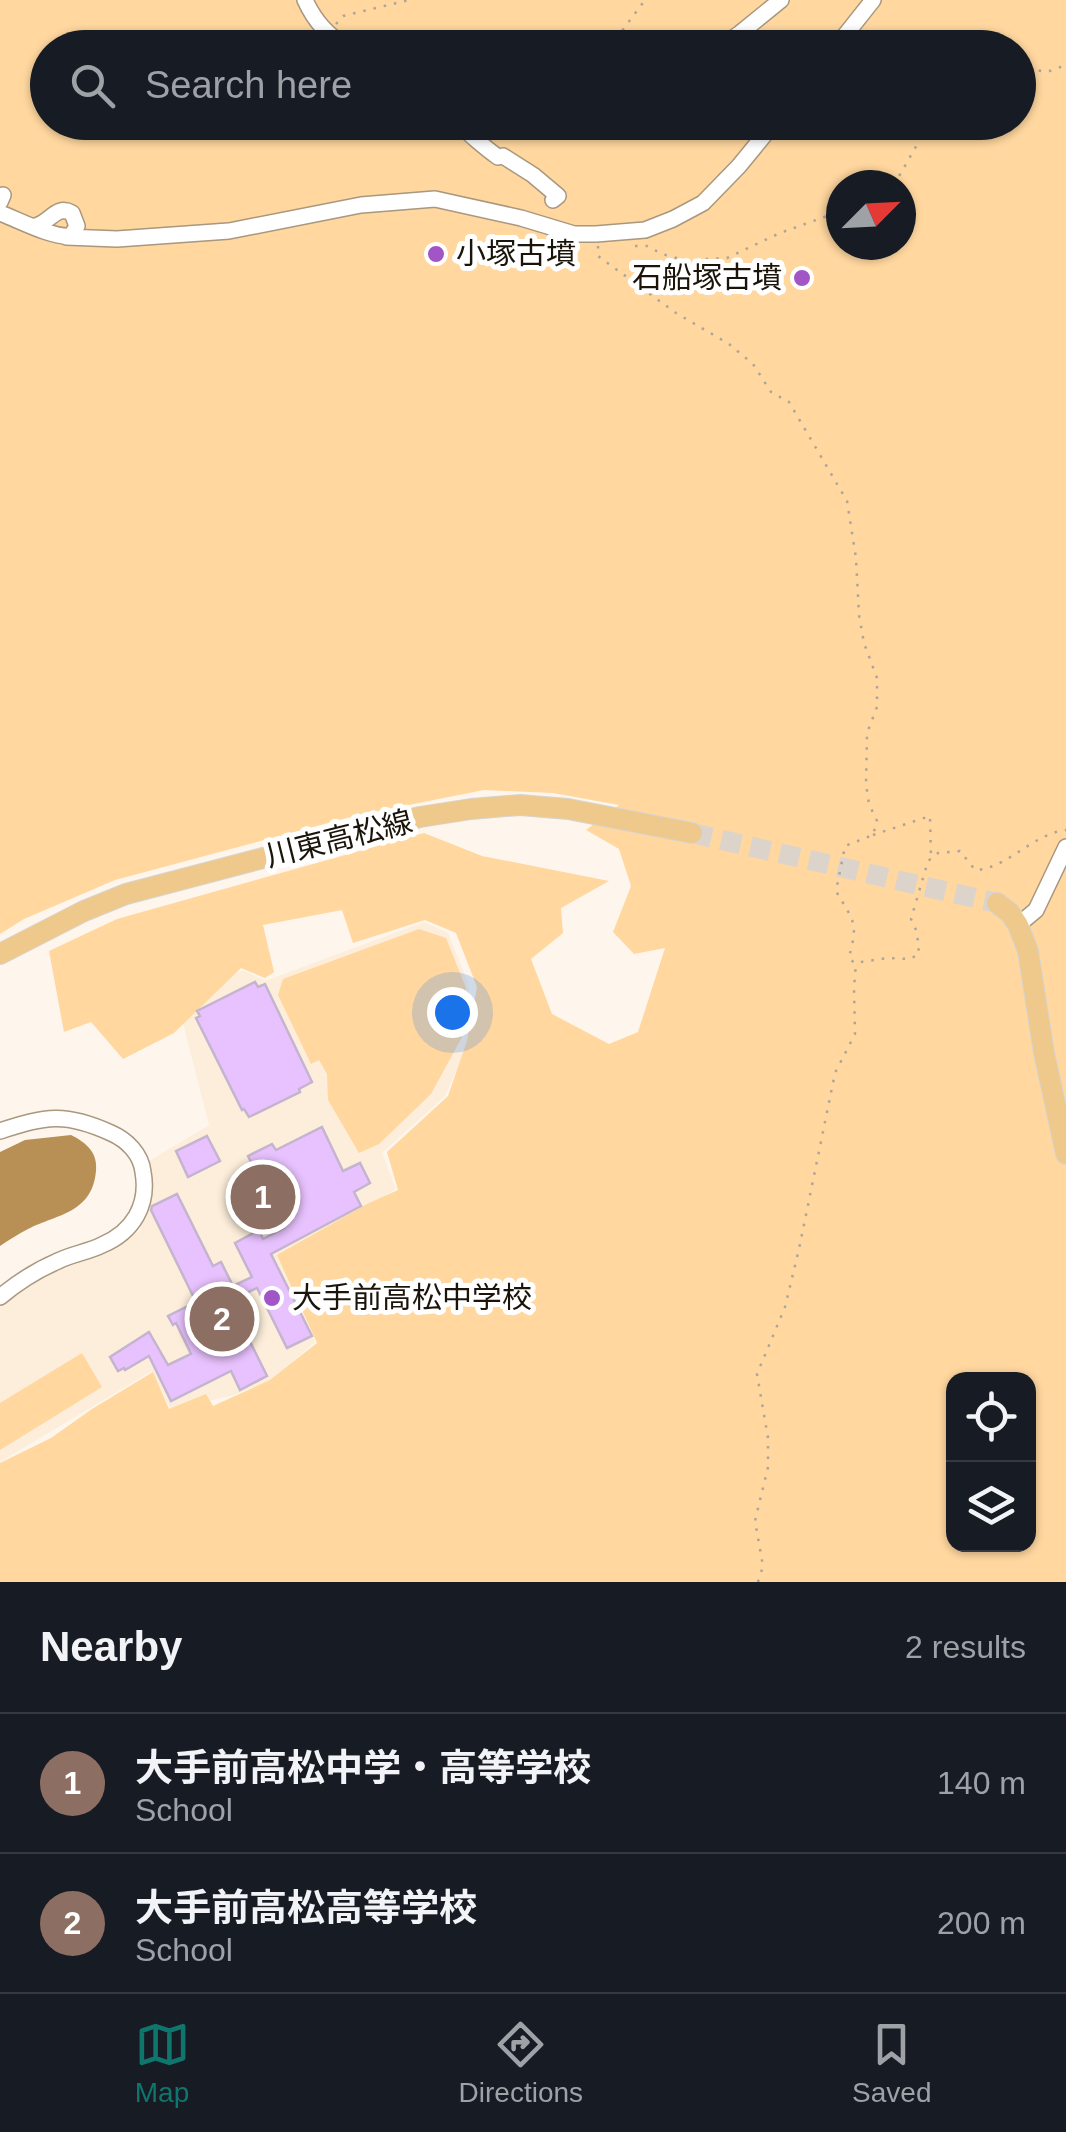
<!DOCTYPE html>
<html lang="en">
<head>
<meta charset="utf-8">
<style>
  body { margin:0; font-family:Helvetica,"Noto Sans JP",sans-serif; background:#242831; color:#f1f3f6 }
  .controls { position:absolute; right:30px; bottom:30px; display:grid; overflow:hidden; border-radius:20px; box-shadow:0 2px 8px #0004 }
  .controls button { width:90px; height:90px; display:grid; place-items:center; padding:0; border:0; border-bottom:2px solid #363941; background:#171b24; color:#f1f3f6; font:50px sans-serif }
  .compass { position:absolute; left:826px; top:170px; width:90px; height:90px; border-radius:50%; background:#171b24; box-shadow:0 2px 8px #0004; rotate:66deg }
  .you { position:absolute; left:452px; top:1012px; width:35px; height:35px; margin:-25px; border:8px solid #fff; border-radius:50%; background:#1a73e8; box-shadow:0 0 0 15px #1a73e833 }
  .badge { display:grid; place-items:center; width:65px; height:65px; border-radius:50%; background:#0f766e; color:#fff; font-size:32px; font-weight:700 }
  .pin { position:absolute; translate:-50% -50%; border:5px solid #fff; box-shadow:0 2px 10px #0006 }
  .list { margin:0; padding:0; list-style:none }
  h2 { display:flex; justify-content:space-between; align-items:center; height:130px; margin:0; padding:0 40px; font-size:42px }
  h2 small { font-size:32px; font-weight:400; color:#9ea1a6 }
  .list li { display:grid; grid-template-columns:65px 1fr auto; gap:30px; align-items:center; box-sizing:border-box; height:140px; padding:0 40px; border-top:2px solid #363941 }
  .list b { display:block; font-size:38px; white-space:nowrap }
  .list p { margin:0; font-size:32px; white-space:nowrap; color:#9ea1a6 }
  .list em { font-size:32px; font-style:normal; color:#9ea1a6 }
  .icon { flex:none; width:55px; height:55px; fill:none; stroke:currentColor; stroke-width:2; stroke-linecap:round; stroke-linejoin:round }
  .map { position:relative; flex:none; width:1066px; height:1582px; overflow:hidden }
  .search { position:absolute; background:#171b24; box-shadow:0 2px 8px #0004; left:30px; right:30px; top:30px; height:110px; display:flex; align-items:center; gap:25px; box-sizing:border-box; padding:0 35px; border-radius:55px; color:#9ea1a6; font-size:38px }
  .sheet { height:410px; background:#171b24 }
  nav { display:flex; justify-content:space-around; align-items:center; box-sizing:border-box; height:140px; border-top:2px solid #363941; background:#171b24; font-size:28px; color:#9ea1a6 }
  nav a { display:grid; justify-items:center; gap:5px }
  nav .on { color:#0f766e }
  .map>svg:first-child { display:block }
  .built { fill:#fceeda }
  .green { fill:#ffd79f; fill-rule:evenodd }
  .water { fill:#b89056 }
  .building { fill:#e8c2fe; stroke:#c5b4cf; stroke-width:2.5 }
  .lines { fill:none; stroke-linecap:round; stroke-linejoin:round }
  .major-tunnel { stroke:#dcd4ca; stroke-width:20; stroke-dasharray:20 10; stroke-linecap:butt }
  .minor-casing { stroke:#a9977e; stroke-width:18 }
  .major-casing { stroke:#d6d5d3; stroke-width:22 }
  .path { stroke:#aca59b; stroke-width:2.5; stroke-dasharray:2.5 8; stroke-linecap:butt }
  .minor { stroke:#fff; stroke-width:15 }
  .major { stroke:#efc98c; stroke-width:20 }
  .poi-dot { fill:#a155c7; stroke:#fff; stroke-width:4 }
  .labels { text-anchor:middle; stroke-width:10; stroke-linejoin:round; paint-order:stroke }
  .poi-label { font-size:30px; fill:#1a140a; stroke:#fff; text-anchor:start }
  .street-label { font-size:30px; fill:#1a140a; stroke:#fff }
</style>
</head>
<body>
<div class="map">
<svg width="1066" height="1582" viewBox="0 0 1066 1582">
  <rect width="100%" height="100%" fill="#fef6ec"/>
  <path class="built" d="M424,922l24,11 21,52 1,56 -25,55 -63,57 14,36 -115,70 34,83 -43,38 -38,15 -63,15 -19,-39 -152,91v-156l41,-30 67,-24 33,-22 8,-69 60,-36 -31,-121 65,-34 22,11z"/>
  <path class="green" d="M0,0h1066v1582h-1066v-119l51,-25 41,-29 61,-37 16,37 37,-15 7,12 57,-26 47,-37 -40,-88 90,-51 31,-14 -11,-38 61,-56 19,-55 10,-54 -21,-54 -31,-13 -72,23 -11,-33 -79,15 11,47 -9,6 -24,-10 -67,65 -51,26 -32,-37 -27,10 -15,-81 68,-32 307,-86 58,23 127,25 -48,27 2,25 -32,26 21,55 57,30 29,-12 27,-84 -31,6 -21,-22 18,-46 -12,-37 -33,-19 33,-25 -66,-12 -69,-3 -126,25 -243,65 -91,39 -24,15zM48,48h970v74h-970zM841,185h60v60h-60zM954,1380h74v164h-74z
    M419,929l27,9 20,50 -4,49 -31,57 -52,50 -20,9 -31,-53 -1,-26 -8,-14 -8,4 -33,-69 5,-16z
    M82,1353l20,34 -102,63v-47z"/>
  <path class="water" d="M71,1135c16,8 27,18 25,36 -4,42 -38,43 -68,58 -10,5 -19,11 -28,17v-94l25,-12z"/>
  <path class="building" d="M255,982l3,5 7,-3 47,98 -13,7 1,3 -51,25 -5,-8 -2,1 -46,-92 4,-2 -3,-5z
    M322,1127l21,44 17,-8 10,20 -16,9 7,14 -90,48 41,82 -25,12 -30,-60 -27,13 37,75 -27,14 -9,-19 -60,30 -22,-45 -24,14 -1,-2 -6,3 -8,-14 39,-25 19,33 23,-11 -15,-31 -3,2 -5,-9 28,-14 -45,-92 1,-4 25,-12 36,72 8,-4 12,24 19,-9 -17,-34 24,-13 4,9 21,-11 -36,-72 24,-12 4,6z
    M207,1136l13,25 -32,16 -12,-26z"/>
  <g class="lines">
    <path class="major-tunnel" d="M692,833l305,70"/>
    <g class="minor-casing">
      <path id="minor" d="M305,0c10,22 22,34 42,48
        M719,48l20,-14 42,-34
        M835,48l38,-48
        M458,122c8,10 30,28 40,35l5,-1 30,19 25,21 -5,4
        M0,202l3,-7
        M0,213c19,7 52,25 71,23l6,-10 -5,-13c-16,-9 -22,10 -37,13
        M66,237l51,2 112,-8 132,-26 74,-6 86,19 53,16h22l49,-4 28,-11 30,-16 36,-37 36,-44
        M1018,925l18,-15 30,-63
        M0,1131c46,-15 65,-19 111,2 16,7 30,21 32,39 6,33 -10,60 -41,73 -14,7 -30,9 -44,16 -21,9 -40,21 -58,36"/>
    </g>
    <g class="major-casing">
      <path id="major" d="M997,903l13,10 8,12 10,26 16,102 22,101
        M0,954l84,-43 42,-17 294,-77 51,-8 49,-4 48,4 124,24"/>
    </g>
    <path class="path" d="M336,24l7,-8 66,-16
      M615,48l-2,-5 32,-43
      M1018,67l29,5 19,-7
      M894,185l36,-63
      M598,246v10l78,57 53,31 24,20 18,28 18,10 58,99 9,57 3,57 5,28 13,35v29l-10,26 -1,51 3,20 8,17 -4,14 -28,11 -9,45c17,30 23,30 13,66l5,6 34,-5 22,1 9,-5 -2,-22 -6,-13 17,-58 10,-8 22,-2 15,19c32,-1 57,-36 91,-40
      M635,246h12l15,8 22,6 43,-2 53,-25 61,-22
      M873,835l57,-19 1,41
      M758,1582l5,-16 -8,-45 13,-54v-29l-11,-64 28,-67 14,-58 36,-176 20,-39 -1,-46 2,-25"/>
    <use href="#minor" class="minor"/>
    <use href="#major" class="major"/>
  </g>
  <g class="poi-dot">
    <circle cx="436" cy="254" r="10"/>
    <circle cx="802" cy="278" r="10"/>
    <circle cx="272" cy="1298" r="10"/>
  </g>
  <g class="labels">
    <g class="poi-label">
      <text x="456" y="264">小塚古墳</text>
      <text x="782" y="288" text-anchor="end">石船塚古墳</text>
      <text x="292" y="1308">大手前高松中学校</text>
    </g>
    <g class="street-label">
      <text transform="translate(339 839) rotate(-14)" y="10">川東高松線</text>
    </g>
  </g>
</svg>
<div class="controls">
<button><svg class="icon" aria-label="locate" viewBox="0 0 24 24"><circle cx="12" cy="12" r="6"/><path d="M12 2v4M12 18v4M2 12h4M18 12h4"/></svg></button>
<button><svg class="icon" aria-label="layers" viewBox="0 0 24 24"><path d="M12 4l9 5-9 5-9-5zM3 14l9 5 9-5"/></svg></button>
</div>
<svg class="compass" viewBox="-18 -18 36 36"><path d="M0-13l5 13h-10z" fill="#e53935"/><path d="M0 13l5-13h-10z" fill="#9ea1a6"/></svg>
<div class="you"></div>
<div class="pin badge" style="left:263px;top:1197px;background:#8d6e63">1</div>
<div class="pin badge" style="left:222px;top:1319px;background:#8d6e63">2</div>
<div class="search"><svg class="icon" aria-label="search" viewBox="0 0 24 24"><circle cx="10" cy="10" r="6"/><path d="M15 15l6 6"/></svg>Search here</div>
</div>
<section class="sheet">
<h2>Nearby<small>2 results</small></h2>
<ul class="list">
<li><span class="badge" style="background:#8d6e63">1</span><div><b>大手前高松中学・高等学校</b><p>School</p></div><em>140 m</em></li>
<li><span class="badge" style="background:#8d6e63">2</span><div><b>大手前高松高等学校</b><p>School</p></div><em>200 m</em></li>
</ul>
</section>
<nav>
<a class="on"><svg class="icon" aria-label="map" viewBox="0 0 24 24"><path d="M3 6l6-2 6 2 6-2v14l-6 2-6-2-6 2zM9 4v14M15 6v14"/></svg>Map</a>
<a><svg class="icon" aria-label="directions" viewBox="0 0 24 24"><path d="M12 3l9 9-9 9-9-9zM9 14v-3h6M13 9l2 2-2 2"/></svg>Directions</a>
<a><svg class="icon" aria-label="saved" viewBox="0 0 24 24"><path d="M7 4h10v16l-5-4-5 4z"/></svg>Saved</a>
</nav>
</body>
</html>
